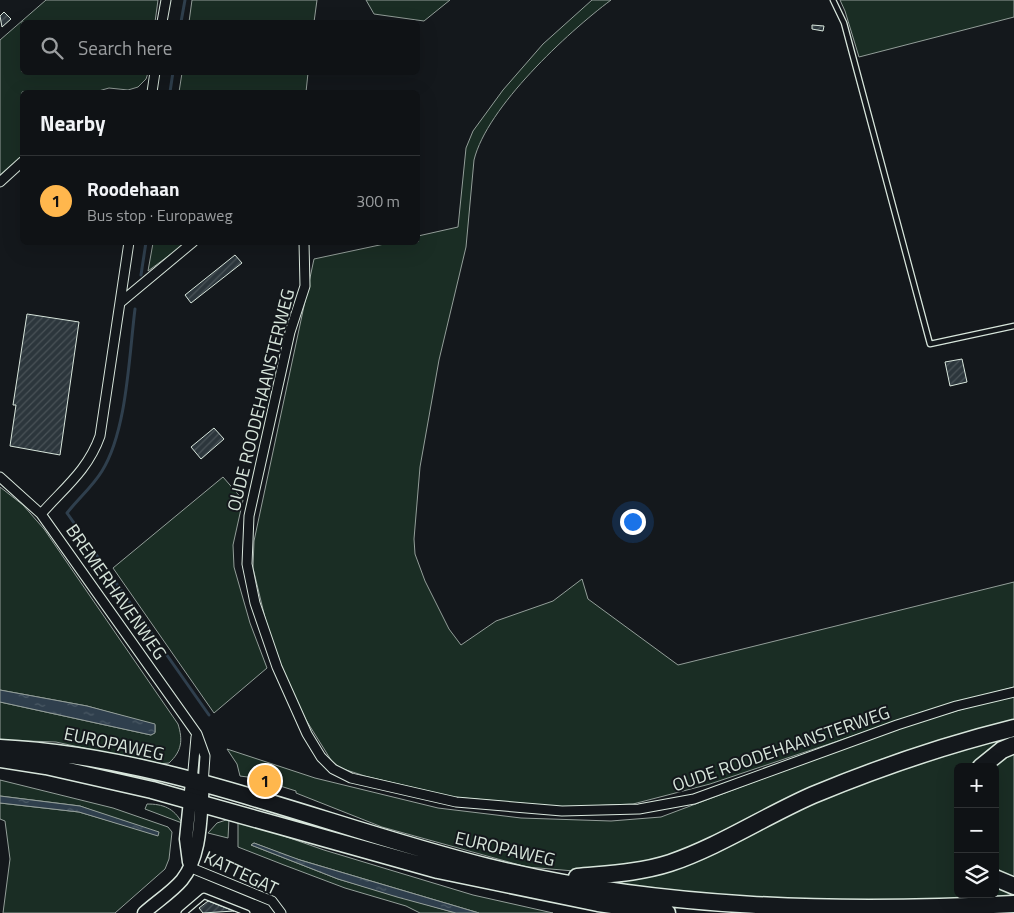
<!DOCTYPE html>
<html lang="en">
<head>
<meta charset="utf-8">
<style>
  body { margin:0; font-family:"Titillium Web",sans-serif; background:#181b1e; color:#f1f3f6 }
  .controls { position:absolute; right:15px; bottom:15px; display:grid; overflow:hidden; border-radius:8px; box-shadow:0 5px 20px #0002 }
  .controls button { width:45px; height:45px; display:grid; place-items:center; padding:0; border:0; border-bottom:1px solid #2f3234; background:#0f1215; color:#f1f3f6; font:25px sans-serif }
  .you { position:absolute; left:632px; top:521px; width:18px; height:18px; margin:-12px; border:4px solid #fff; border-radius:50%; background:#1a73e8; box-shadow:0 0 0 8px #1a73e833 }
  .badge { display:grid; place-items:center; width:32px; height:32px; border-radius:50%; background:#ffb74d; color:#111; font-size:16px; font-weight:700 }
  .pin { position:absolute; translate:-50% -50%; border:2px solid #fff; box-shadow:0 1px 5px #0006 }
  .list { margin:0; padding:0; list-style:none }
  h2 { display:flex; justify-content:space-between; align-items:center; height:65px; margin:0; padding:0 20px; font-size:21px }
  h2 small { font-size:16px; font-weight:400; color:#9b9ea0 }
  .list li { display:grid; grid-template-columns:32px 1fr auto; gap:15px; align-items:center; box-sizing:border-box; height:90px; padding:0 20px; border-top:1px solid #2f3234 }
  .list b { display:block; font-size:19px; white-space:nowrap }
  .list p { margin:0; font-size:16px; white-space:nowrap; color:#9b9ea0 }
  .list em { font-size:16px; font-style:normal; color:#9b9ea0 }
  .icon { flex:none; width:28px; height:28px; fill:none; stroke:currentColor; stroke-width:2; stroke-linecap:round; stroke-linejoin:round }
  .map { position:relative; flex:none; width:1014px; height:913px; overflow:hidden }
  .search { position:absolute; background:#0f1215; box-shadow:0 5px 20px #0002; left:20px; top:20px; width:400px; height:55px; display:flex; align-items:center; gap:12px; box-sizing:border-box; padding:0 18px; border-radius:8px; color:#9b9ea0; font-size:19px }
  .panel { position:absolute; background:#0f1215; box-shadow:0 5px 20px #0002; left:20px; top:90px; width:400px; height:155px; border-radius:8px }
  .map>svg:first-child { display:block }
  .green { fill:#1a2d24; stroke:#939e99 }
  .water { fill:url(#water-ripples); stroke:#939e99 }
  .lines { fill:none; stroke-linecap:round; stroke-linejoin:round }
  .stream { stroke:#2f3f4d; stroke-width:3 }
  .building { fill:url(#building-hatch); stroke:#d8e6dc }
  .lane-casing { stroke:#d8e6dc; stroke-width:7 }
  .street-casing { stroke:#d8e6dc; stroke-width:11 }
  .secondary-casing { stroke:#d8e6dc; stroke-width:15 }
  .highway-casing { stroke:#d8e6dc; stroke-width:19 }
  .lane { stroke:#14181c; stroke-width:4.5 }
  .street { stroke:#14181c; stroke-width:9 }
  .secondary { stroke:#14181c; stroke-width:12 }
  .highway { stroke:#14181c; stroke-width:16 }
  .labels { text-anchor:middle; stroke-width:4; stroke-linejoin:round; paint-order:stroke }
  .street-label { font-size:18px; fill:#d8e6dc; stroke:#14181c }
</style>
</head>
<body>
<div class="map">
<svg width="1014" height="913" viewBox="0 0 1014 913">
  <defs>
    <pattern id="water-ripples" width="26" height="14" patternUnits="userSpaceOnUse" patternTransform="scale(1.25)"><rect width="26" height="14" fill="#2f3f4d"/><path d="M2 4q2-2 4 0t4 0M15 11q2-2 4 0t4 0" fill="none" stroke="#4c5b66"/></pattern>
    <pattern id="building-hatch" width="6" height="6" patternUnits="userSpaceOnUse" patternTransform="scale(1.25)"><rect width="6" height="6" fill="#2c363c"/><path d="M-1 1l2-2M0 6l6-6M5 7l2-2" fill="none" stroke="#4a5358"/></pattern>
  </defs>
  <rect width="100%" height="100%" fill="#14181c"/>
  <path class="green" d="M46,0h112l-3,22h-133v50l126,1 -2,6 -8,8 -10,3 -19,-2 -14,4h-73v64l-22,20v-136z
    M192,0h125l-3,22h-125z
    M366,0h84l-26,21 -50,-7z
    M592,0h19c-44,33 -124,107 -137,160l-8,87 -27,113 -19,107 -6,72 1,15 10,27 24,48 12,16 35,-24 57,-20 29,-22 6,20 90,66 336,-83v105l-84,23 -220,74 -77,20 -68,3 -113,-10 -87,-21 -25,-8 -9,-8 -25,-40 -22,-46 -17,-48 -14,-58 1,-27 60,-282 75,-16 29,-1v-6l40,-9 8,-79 7,-17 30,-41 40,-46z
    M840,0h174v17l-155,40 -14,-46z
    M182,73v-1l126,1 -2,19h-127z
    M153,243h33l-38,28z
    M223,477l20,23 -10,45 1,22 16,56 17,45 -53,45 -101,-145z
    M0,487l23,18 21,24 134,195c5,16 4,27 -9,39l-11,1 -102,-22 -56,-2v-38l151,33 4,-3v-7l-68,-19 -87,-16z
    M1014,694v30l-366,141 -74,6 -47,-4 -145,-40 -86,-34v-2l-41,-13 -15,-2 -3,-12 -10,-15 88,29 123,30 83,10 90,3 50,-4 234,-88z
    M1014,732v7l-40,28h-16v31l-3,21 3,14v61h37v-10l19,8 -1,3 -107,8 -202,-6 -123,-18 38,-1 231,-93z
    M1014,750v130l-19,-9v-104h-7z
    M0,780l113,28 55,19 4,5 -3,27 -4,10 -50,44h-112l7,-54 -5,-38 -5,-2v-16l79,9 79,23 -78,-29 -80,-10z
    M147,804c16,0 27,4 35,19l-37,-14z
    M229,819l-1,19 -20,-5 9,-10z
    M238,820l86,30 149,45 80,18h-74l-189,-56 -36,-14 -3,2 87,34 118,34h-36l-14,-7 -61,-18 -61,-23 -46,-18z"/>
  <path class="water" d="M0,690l87,16 68,18v9l-4,2 -151,-33z
    M0,796l80,10 79,26 -1,4 -79,-24 -79,-9z
    M254,843l46,17 179,53h-23l-59,-16 -59,-18 -87,-34z"/>
  <g class="lines">
    <path class="stream" d="M181,22l4,-22
      M170,92l3,-20
      M141,275l5,-33
      M135,309c-6,47 -8,122 -33,162 -9,15 -24,28 -35,42l142,202"/>
  </g>
  <path class="building" d="M4,12l7,7 -9,8 -2,-11z
    M812,25l12,1 -1,5 -11,-2z
    M235,255l7,8 -51,40 -6,-8z
    M27,314l52,8 -19,133 -50,-9 6,-41h-3z
    M962,359l5,23 -17,4 -5,-24z
    M214,428l10,11 -23,20 -10,-12z
    M208,901l26,10 -31,2 -4,-5z"/>
  <g class="lines">
    <g class="lane-casing">
      <path id="lane" d="M833,0l11,23 86,321 84,-18
        M184,913l20,-17 43,17"/>
    </g>
    <g class="street-casing">
      <path id="street" d="M162,22l4,-22
        M152,92l3,-20
        M0,182l22,-20
        M304,242l1,44 -15,46 -41,184 -2,48 8,39 22,64 30,67 14,23 12,12 18,9 105,24 106,9 77,-2 55,-10 203,-74 59,-19 58,-14
        M121,302l72,-60
        M0,477l41,37 156,220 8,22 -2,29
        M41,514c23,-26 47,-44 59,-78l29,-194
        M192,782l4,-45
        M189,867l83,34 9,12"/>
    </g>
    <g class="secondary-casing">
      <path id="secondary" d="M189,862l-3,-23 6,-57
        M144,913c12,-11 28,-21 38,-33 20,-25 18,-65 21,-95"/>
    </g>
    <g class="highway-casing">
      <path id="highway" d="M0,748c168,8 326,79 488,119 172,42 350,46 526,37
        M0,759l46,7 106,24 286,80 160,33 69,10
        M981,767l21,-17 12,-5
        M577,877c31,-3 62,-4 93,-14 50,-17 95,-47 143,-68 65,-27 132,-50 201,-67
        M995,878l19,8"/>
    </g>
    <use href="#lane" class="lane"/>
    <use href="#street" class="street"/>
    <use href="#secondary" class="secondary"/>
    <use href="#highway" class="highway"/>
  </g>
  <g class="labels">
    <g class="street-label">
      <text transform="translate(261 400) rotate(-76)" y="6">OUDE ROODEHAANSTERWEG</text>
      <text transform="translate(116 592) rotate(55)" y="6">BREMERHAVENWEG</text>
      <text transform="translate(114 744) rotate(12)" y="6">EUROPAWEG</text>
      <text transform="translate(781 749) rotate(-19)" y="6">OUDE ROODEHAANSTERWEG</text>
      <text transform="translate(505 849) rotate(13)" y="6">EUROPAWEG</text>
      <text transform="translate(241 873) rotate(25)" y="6">KATTEGAT</text>
    </g>
  </g>
</svg>
<div class="controls">
<button>+</button>
<button>−</button>
<button><svg class="icon" aria-label="layers" viewBox="0 0 24 24"><path d="M12 4l9 5-9 5-9-5zM3 14l9 5 9-5"/></svg></button>
</div>
<div class="you"></div>
<div class="pin badge" style="left:265px;top:781px">1</div>
<div class="search"><svg class="icon" aria-label="search" viewBox="0 0 24 24"><circle cx="10" cy="10" r="6"/><path d="M15 15l6 6"/></svg>Search here</div>
<section class="panel">
<h2>Nearby<small></small></h2>
<ul class="list">
<li><span class="badge">1</span><div><b>Roodehaan</b><p>Bus stop · Europaweg</p></div><em>300 m</em></li>
</ul>
</section>
</div>
</body>
</html>
